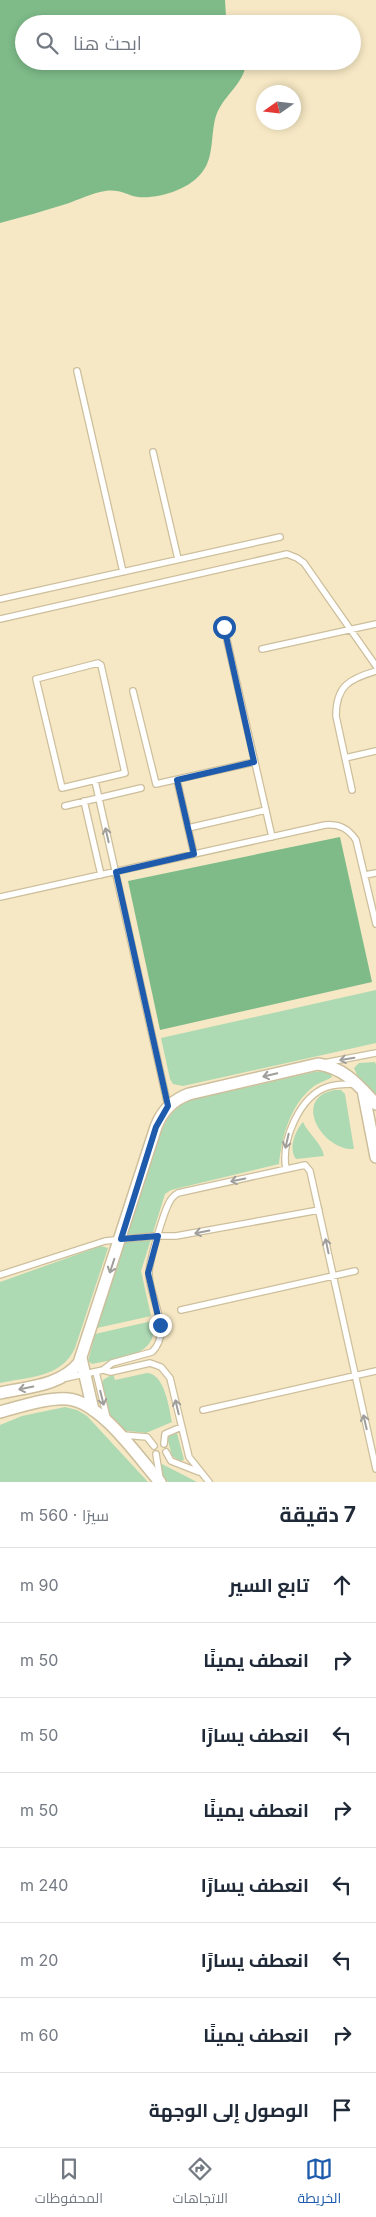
<!DOCTYPE html>
<html lang="ar">
<head>
<meta charset="utf-8">
<style>
  body { margin:0; font-family:Inter,Cairo,sans-serif; background:#f2f2f3; color:#1f2937; direction:rtl }
  .compass { position:absolute; left:256px; top:85px; width:45px; height:45px; border-radius:50%; background:#fff; box-shadow:0 2px 8px #0003; rotate:256deg }
  .stop { position:absolute; width:15px; height:15px; margin:-11px; border:4px solid #1e5bac; border-radius:50%; background:#fff }
  .stop.end { background:#1e5bac; border-color:#fff; box-shadow:0 1px 5px #0008 }
  .list { margin:0; padding:0; list-style:none }
  h2 { display:flex; justify-content:space-between; align-items:center; height:65px; margin:0; padding:0 20px; font-size:21px }
  h2 small { font-size:16px; font-weight:400; color:#747a83 }
  .list li { display:grid; grid-template-columns:32px 1fr auto; gap:15px; align-items:center; box-sizing:border-box; height:75px; padding:0 20px; border-top:1px solid #e0e1e3 }
  .list b { display:block; font-size:19px; white-space:nowrap }
  .list em { font-size:16px; font-style:normal; color:#747a83 }
  .icon { flex:none; width:28px; height:28px; fill:none; stroke:currentColor; stroke-width:2; stroke-linecap:round; stroke-linejoin:round }
  .map { position:relative; flex:none; width:376px; height:1482px; overflow:hidden; direction:ltr }
  .search { position:absolute; background:#fff; box-shadow:0 2px 8px #0003; left:15px; right:15px; top:15px; height:55px; display:flex; align-items:center; gap:12px; box-sizing:border-box; padding:0 18px; border-radius:28px; color:#747a83; font-size:19px }
  .sheet { height:665px; background:#fff }
  nav { display:flex; justify-content:space-around; align-items:center; box-sizing:border-box; height:70px; border-top:1px solid #e0e1e3; background:#fff; font-size:14px; color:#747a83 }
  nav a { display:grid; justify-items:center; gap:2px }
  nav .on { color:#1e5bac }
  .map>svg:first-child { display:block }
  .green { fill:#add9b3 }
  .forest { fill:#7ebb89 }
  .lines { fill:none; stroke-linecap:round; stroke-linejoin:round }
  .lane-casing { stroke:#cdbf9c; stroke-width:8 }
  .street-casing { stroke:#cdbf9c; stroke-width:14 }
  .lane { stroke:#fff; stroke-width:5.5 }
  .street { stroke:#fff; stroke-width:11 }
  .oneway { stroke:#a09e9a }
  .route { stroke:#1e5bac; stroke-width:6 }
</style>
</head>
<body>
<div class="map">
<svg width="376" height="1482" viewBox="0 0 376 1482">
  <rect width="100%" height="100%" fill="#f6e8c4"/>
  <path class="green" d="M376,990v53l-193,43 -10,-2 -3,-5 -9,-41z
    M375,1062l1,3v31l-19,-21 -3,-7 5,-5z
    M324,1071l7,3 1,3c-6,4 -12,5 -18,9 -24,19 -32,50 -35,78l-108,26 -6,4 -24,77 10,45 -54,12 65,-198c7,-15 14,-24 29,-30l123,-28z
    M334,1090h7l4,4 9,55c-31,2 -63,-50 -20,-59z
    M303,1122c5,12 19,21 21,34l-28,3c-8,-10 -1,-28 7,-37z
    M101,1246l7,2 -33,100c-13,30 -48,29 -75,35v-101z
    M152,1321c10,36 -36,37 -60,43l-4,-3 7,-27z
    M147,1373c18,1 22,35 25,49l-26,11 -26,-3c-9,-11 -22,-36 -17,-50l10,-6 2,6z
    M65,1407l12,3 10,6 61,66h-148v-57l22,-9z
    M177,1433l7,27 -4,1 -8,-5 -5,-19z
    M160,1463l37,19h-29l-4,-4z"/>
  <path class="forest" d="M0,0h225l1,17 3,7h-205v37h223c-4,24 -21,32 -30,52 -7,18 -2,42 -14,58 -12,18 -44,28 -65,26 -13,-2 -17,-8 -33,-6 -13,2 -27,9 -39,13 -22,7 -44,13 -66,19z
    M340,837l32,145 -212,48 -32,-149z"/>
  <g class="lines">
    <g class="lane-casing">
      <path id="lane" d="M77,371l46,201
        M153,452l25,107
        M0,599l280,-62
        M0,619l287,-65 10,4 7,5 72,103
        M224,627l48,210
        M262,649l114,-25
        M98,663l3,2 24,108 -63,15 -26,-109z
        M133,691l23,93 98,-22
        M345,758l31,-7
        M177,780l17,74
        M95,781l73,325
        M352,790l-16,-74c0,-30 13,-37 40,-45
        M84,801l17,74
        M65,806l76,-18
        M188,828l78,-18
        M365,875l11,-2
        M0,897l325,-72c14,-1 23,3 31,15l20,84
        M324,1063l52,-10
        M286,1169c-5,-28 13,-72 41,-82 9,-3 18,-3 27,-3
        M0,1275l105,-34 48,-5h23l143,-26
        M181,1310l174,-39
        M103,1370l9,-7 40,-11c21,-20 -2,-53 -3,-77 -1,-11 15,-64 21,-74 2,-4 5,-6 8,-8l127,-28 5,6 66,298
        M96,1372l11,46
        M66,1378l37,-8 8,2 39,-9 11,4 9,11 19,79 20,25
        M203,1410l173,-39
        M123,1435l24,2 7,9
        M164,1444l1,-10 16,-7
        M166,1452l5,9 28,11
        M156,1454l4,25"/>
    </g>
    <g class="street-casing">
      <path id="street" d="M363,1090l13,67
        M81,1358l12,52
        M0,1393c28,-6 60,-7 79,-30l77,-236c6,-16 16,-27 33,-33l129,-30c27,4 40,21 58,40
        M0,1412c19,-5 48,-15 68,-13 33,3 71,59 92,83"/>
    </g>
    <use href="#lane" class="lane"/>
    <use href="#street" class="street"/>
  </g>
  <defs><path id="oneway-shaft" d="M-6 0H5M1.5-3L5.5 0L1.5 3" fill="none" stroke-width="1.6" stroke-linecap="round" stroke-linejoin="round" transform="scale(1.25)"/></defs>
  <g class="oneway">
    <use href="#oneway-shaft" transform="translate(107 835) rotate(-103)"/>
    <use href="#oneway-shaft" transform="translate(347 1059) rotate(170)"/>
    <use href="#oneway-shaft" transform="translate(270 1075) rotate(167)"/>
    <use href="#oneway-shaft" transform="translate(287 1141) rotate(103)"/>
    <use href="#oneway-shaft" transform="translate(238 1180) rotate(168)"/>
    <use href="#oneway-shaft" transform="translate(202 1232) rotate(169)"/>
    <use href="#oneway-shaft" transform="translate(327 1246) rotate(-102)"/>
    <use href="#oneway-shaft" transform="translate(112 1266) rotate(108)"/>
    <use href="#oneway-shaft" transform="translate(26 1388) rotate(168)"/>
    <use href="#oneway-shaft" transform="translate(102 1398) rotate(76)"/>
    <use href="#oneway-shaft" transform="translate(177 1407) rotate(-103)"/>
    <use href="#oneway-shaft" transform="translate(365 1422) rotate(-103)"/>
  </g>
  <g class="lines">
    <path class="route" d="M160,1325l-12,-52 10,-37 -37,3 35,-112 12,-21 -52,-234 78,-18 -17,-74 77,-18 -30,-135"/>
  </g>
</svg>
<svg class="compass" viewBox="-18 -18 36 36"><path d="M0-13l5 13h-10z" fill="#e53935"/><path d="M0 13l5-13h-10z" fill="#747a83"/></svg>
<div class="stop" style="left:224px;top:627px"></div>
<div class="stop end" style="left:160px;top:1325px"></div>
<div class="search"><svg class="icon" aria-label="search" viewBox="0 0 24 24"><circle cx="10" cy="10" r="6"/><path d="M15 15l6 6"/></svg>ابحث هنا</div>
</div>
<section class="sheet">
<h2>7 دقيقة<small>سيرًا · 560 m</small></h2>
<ul class="list">
<li><svg class="icon" aria-label="ahead" viewBox="0 0 24 24"><path d="M12 20V5M6 11l6-6 6 6"/></svg><div><b>تابع السير</b></div><em>90 m</em></li>
<li><svg class="icon" aria-label="right" viewBox="0 0 24 24"><path d="M7 20v-9h11M14 6l5 5-5 5"/></svg><div><b>انعطف يمينًا</b></div><em>50 m</em></li>
<li><svg class="icon" aria-label="left" viewBox="0 0 24 24"><path d="M17 20v-9H6M10 6l-5 5 5 5"/></svg><div><b>انعطف يسارًا</b></div><em>50 m</em></li>
<li><svg class="icon" aria-label="right" viewBox="0 0 24 24"><path d="M7 20v-9h11M14 6l5 5-5 5"/></svg><div><b>انعطف يمينًا</b></div><em>50 m</em></li>
<li><svg class="icon" aria-label="left" viewBox="0 0 24 24"><path d="M17 20v-9H6M10 6l-5 5 5 5"/></svg><div><b>انعطف يسارًا</b></div><em>240 m</em></li>
<li><svg class="icon" aria-label="left" viewBox="0 0 24 24"><path d="M17 20v-9H6M10 6l-5 5 5 5"/></svg><div><b>انعطف يسارًا</b></div><em>20 m</em></li>
<li><svg class="icon" aria-label="right" viewBox="0 0 24 24"><path d="M7 20v-9h11M14 6l5 5-5 5"/></svg><div><b>انعطف يمينًا</b></div><em>60 m</em></li>
<li><svg class="icon" aria-label="arrive" viewBox="0 0 24 24"><path d="M6 21V4h12l-3 4 3 4H6"/></svg><div><b>الوصول إلى الوجهة</b></div></li>
</ul>
</section>
<nav>
<a class="on"><svg class="icon" aria-label="map" viewBox="0 0 24 24"><path d="M3 6l6-2 6 2 6-2v14l-6 2-6-2-6 2zM9 4v14M15 6v14"/></svg>الخريطة</a>
<a><svg class="icon" aria-label="directions" viewBox="0 0 24 24"><path d="M12 3l9 9-9 9-9-9zM9 14v-3h6M13 9l2 2-2 2"/></svg>الاتجاهات</a>
<a><svg class="icon" aria-label="saved" viewBox="0 0 24 24"><path d="M7 4h10v16l-5-4-5 4z"/></svg>المحفوظات</a>
</nav>
</body>
</html>
